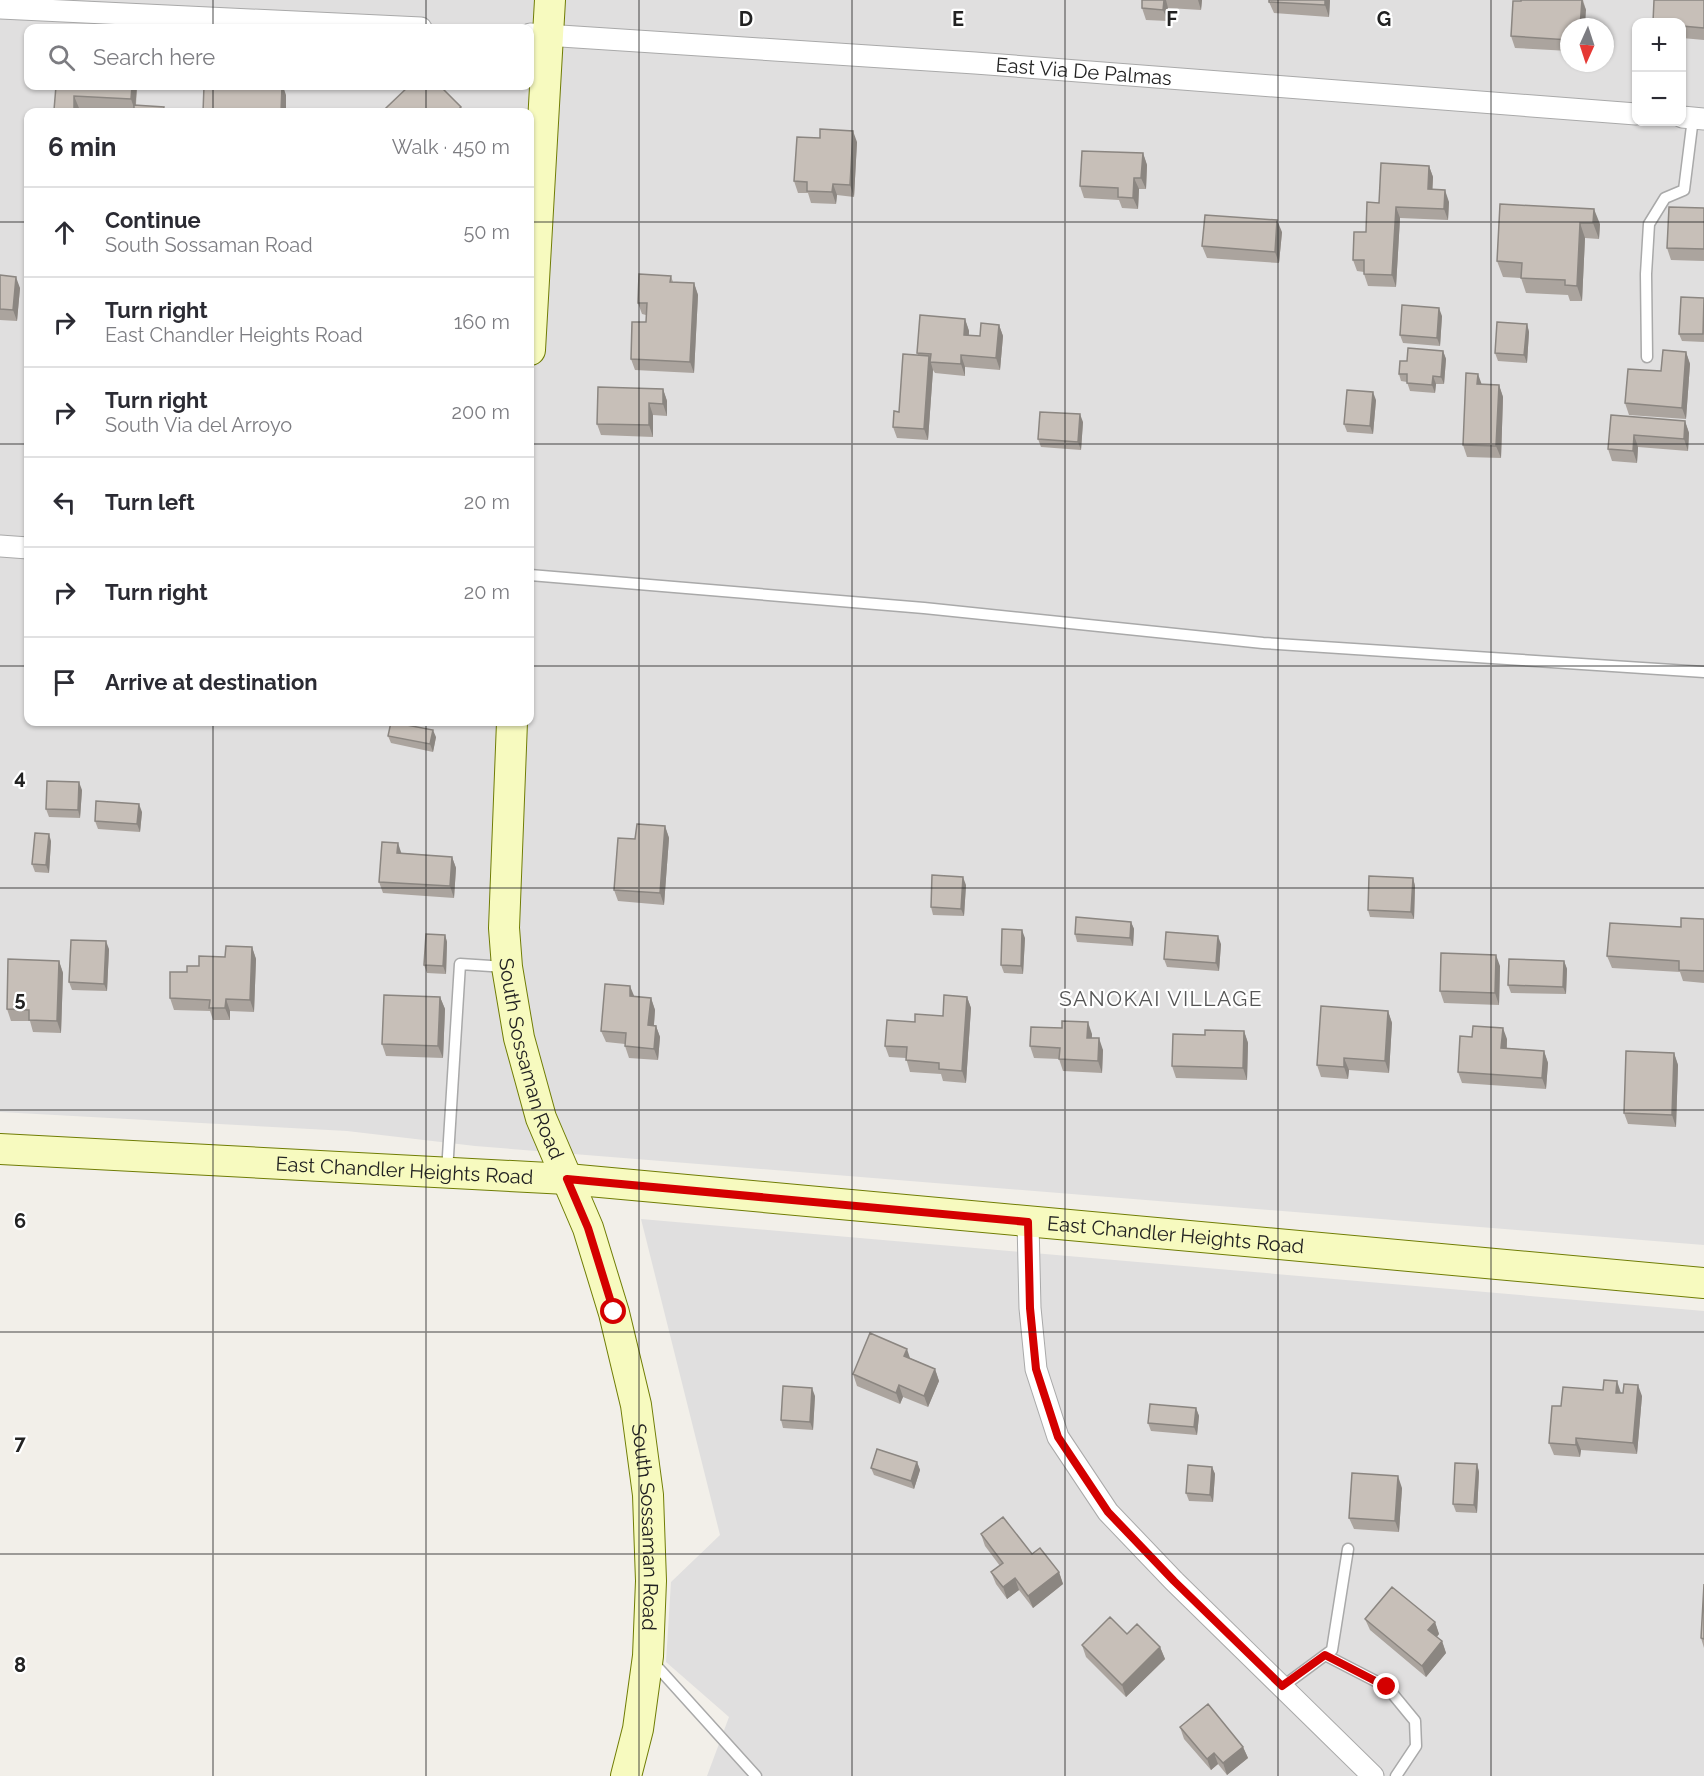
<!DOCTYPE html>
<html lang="en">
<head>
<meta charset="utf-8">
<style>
  body { margin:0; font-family:Raleway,sans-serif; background:#f7f7f7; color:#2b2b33 }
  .controls { position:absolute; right:18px; top:18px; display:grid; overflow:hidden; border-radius:12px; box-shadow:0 2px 4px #0004 }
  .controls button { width:54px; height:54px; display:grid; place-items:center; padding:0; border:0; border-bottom:2px solid #e1e1e2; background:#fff; color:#2b2b33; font:30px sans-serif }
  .compass { position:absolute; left:1560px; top:18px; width:54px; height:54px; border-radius:50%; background:#fff; box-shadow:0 2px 4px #0004; rotate:183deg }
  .stop { position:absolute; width:18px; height:18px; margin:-14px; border:4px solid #d40000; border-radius:50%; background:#fff }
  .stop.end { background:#d40000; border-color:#fff; box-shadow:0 2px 6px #0008 }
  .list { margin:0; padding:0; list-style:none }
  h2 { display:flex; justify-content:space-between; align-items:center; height:78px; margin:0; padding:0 24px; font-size:26px }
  h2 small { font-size:20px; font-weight:400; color:#7c7c81 }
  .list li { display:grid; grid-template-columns:39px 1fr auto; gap:18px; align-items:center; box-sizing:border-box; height:90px; padding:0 24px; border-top:2px solid #e1e1e2 }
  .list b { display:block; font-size:22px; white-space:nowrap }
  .list p { margin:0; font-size:20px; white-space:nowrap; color:#7c7c81 }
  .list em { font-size:20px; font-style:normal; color:#7c7c81 }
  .icon { flex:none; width:33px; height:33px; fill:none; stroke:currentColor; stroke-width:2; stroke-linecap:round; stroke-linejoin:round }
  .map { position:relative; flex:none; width:1704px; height:1776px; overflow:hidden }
  .search { position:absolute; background:#fff; box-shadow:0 2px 4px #0004; left:24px; top:24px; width:510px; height:66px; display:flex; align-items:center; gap:15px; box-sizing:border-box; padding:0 21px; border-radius:12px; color:#7c7c81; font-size:22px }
  .panel { position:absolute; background:#fff; box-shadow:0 2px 4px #0004; left:24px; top:108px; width:510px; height:618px; border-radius:12px }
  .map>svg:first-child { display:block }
  .residential { fill:#e0dfdf; fill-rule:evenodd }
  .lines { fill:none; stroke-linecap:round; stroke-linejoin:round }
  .lane-casing { stroke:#a9a9a9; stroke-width:13 }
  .street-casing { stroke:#a9a9a9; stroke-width:23 }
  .secondary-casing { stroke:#707d05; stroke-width:32 }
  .lane { stroke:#fff; stroke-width:10 }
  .street { stroke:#fff; stroke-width:21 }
  .secondary { stroke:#f7fabf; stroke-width:30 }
  .wall { fill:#aba49e }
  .shaded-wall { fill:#8b8681 }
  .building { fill:#c7bfb8; stroke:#8b8681; stroke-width:1.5 }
  .route { stroke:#d40000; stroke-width:8 }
  .grid { fill:none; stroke:#222; stroke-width:1.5; stroke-opacity:0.55 }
  .labels { text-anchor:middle; stroke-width:4.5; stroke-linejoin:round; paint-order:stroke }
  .street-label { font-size:20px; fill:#222; stroke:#fff }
  .neighbourhood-label { font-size:21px; letter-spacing:1.5px; fill:#555; stroke:#fff }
  .grid-label { font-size:20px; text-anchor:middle; font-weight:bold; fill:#222; stroke:#fff; stroke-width:4.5; stroke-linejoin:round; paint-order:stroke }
</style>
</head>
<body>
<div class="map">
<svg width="1704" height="1776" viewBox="0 0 1704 1776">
  <rect width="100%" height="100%" fill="#f2efe9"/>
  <path class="residential" d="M0,0h1704v1245l-1229,-99 -128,-15 -347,-19zM1636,22h46v100h-46zM1569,27h36v36h-36zM28,28h502v58h-502zM28,112h502v610h-502z
    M641,1219l1063,92v465h-997l22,-59 -63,-55 5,-80 49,-47z"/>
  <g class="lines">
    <g class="lane-casing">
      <path id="lane" d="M1647,357l-1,-83 3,-50 16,-26 19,-8 9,-72
        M530,575l394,33 339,35 441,29
        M447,1172l13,-208 46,3
        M1325,1655l62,32 28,34 1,25 -20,30
        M652,1661l104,115
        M1282,1687l50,-37 16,-101"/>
    </g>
    <g class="street-casing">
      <g id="street">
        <path d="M0,8l421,20"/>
        <path id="s1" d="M530,34l445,29 661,51"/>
        <path d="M1682,117l22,2"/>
        <path d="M0,546l28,2"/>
        <path d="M1028,1222l2,86 6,61 22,68 50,75 66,69 199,195"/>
      </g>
    </g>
    <g class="secondary-casing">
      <g id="secondary">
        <path d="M530,350l20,-350"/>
        <path id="s2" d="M512,722l-8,206 3,39 12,71 22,80 47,110 26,85 22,92 12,90 3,86 -3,75 -10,73 -12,47"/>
        <path id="s3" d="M0,1149l567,30 1137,104"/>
      </g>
    </g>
    <use href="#lane" class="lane"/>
    <use href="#street" class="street"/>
    <use href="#secondary" class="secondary"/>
  </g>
  <path class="wall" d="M1142,0h60l-1,10 -33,-2v13l-22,-1 -4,-12z
    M1330,0l-1,17 -55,-4 -5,-11z
    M1521,0h62l3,10 -17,17v24l-54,-3 -4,-12z
    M1704,0v40l-22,-2v-16z
    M56,86h81l-1,19 -2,6 -55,-3 -1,4h-23l-1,-2z
    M857,142l-3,55 -17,-2 -1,9 -25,-1 -3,-10h-10l-4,-12z
    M1143,153l4,12 -1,24h-7l-1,20 -16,-1 -3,-8 -35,-2 -4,-12z
    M1429,166l4,11 -1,13 17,12 -1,18 -48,-2 -4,69 -28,-1 -4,-12v-2l-7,-1 -4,-11 26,-57z
    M1500,204l100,20 -1,15 -14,-1 -3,63h-12l-2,-6 -42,-2 -5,-15 -18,-1 -6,-16z
    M1704,208v53l-33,-1 -4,-12z
    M1282,232l-3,31 -72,-5 -5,-12z
    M0,275l20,13 -3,33 -17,-1z
    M671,276l2,6 21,1 4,12 -4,78 -59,-3 -4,-11 15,-37v-7l-4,-1 -4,-11z
    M1704,298v44l-22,-1 -3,-7z
    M1442,316l-2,30 -37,-3 -3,-8z
    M965,319l4,12v4l11,1 19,-11 4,11 -3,34 -35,-3v9l-30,-3 -2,-3 -5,70 -31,-2 -4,-11 6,-15 19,-57 -1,-2z
    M1527,324l2,8 -2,31 -29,-2 -3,-8z
    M1443,351l3,8 -2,25h-8l-1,9 -25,-2 -3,-9 -6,-1 -2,-7 8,-13z
    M1686,352l4,12 -4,55 -57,-4 -4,-12 36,-32z
    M1482,384l17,1 4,12 -2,61 -34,-1 -4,-12z
    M663,389l4,12v15l-14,-1v22l-52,-2 -4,-11z
    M1376,400l-3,34 -26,-2 -3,-8z
    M1611,415l74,6 4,12 -1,18 -50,-4 -1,16 -25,-2 -4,-12z
    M1083,422l-2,28 -40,-3 -3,-8z
    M388,736l48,1 -3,15 -42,-9z
    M82,790l-2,28 -31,-1 -3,-8z
    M142,812l-2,20 -42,-3 -3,-8z
    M665,826l4,12 -5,67 -46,-4 -4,-11 21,-51z
    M51,841l-2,32 -14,-1 -3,-8z
    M402,853l50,4 4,11 -2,30 -71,-5 -4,-11z
    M1413,878l2,8 -1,33 -44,-2 -2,-7z
    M966,885l-2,31 -31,-1 -2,-8z
    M1704,919v64l-21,-2 -3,-9 -68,-4 -5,-12 74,-29z
    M1131,922l3,7 -1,17 -56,-4 -2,-8z
    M445,935l2,7 -1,32 -19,-1 -3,-8z
    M1025,938l-2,36 -19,-1 -3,-8z
    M1221,944l-2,27 -52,-4 -3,-8z
    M252,947l4,12 -2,53 -24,-1v9h-17l-3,-9 -36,-1 -4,-12 17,-26 12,-6z
    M109,949l-2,42 -35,-1 -3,-8z
    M59,961l4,12 -2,60 -28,-1 -3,-11h-19l-4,-12z
    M1564,961l3,8 -1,25 -55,-1 -3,-8z
    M1500,966l-1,39 -55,-2 -4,-12z
    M440,997l5,12 -2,49 -57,-2 -4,-12z
    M634,997l17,1 4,12 -1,15 2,1 4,11 -2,23 -29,-2 -4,-12v-2l-19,-2 -5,-11z
    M967,997l4,11 -5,75 -23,-2 -2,-7 -31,-2 -4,-14 -17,-1 -4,-11 30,-24 28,-6z
    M1388,1011l4,12 -3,50 -40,-3 -1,9 -27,-2 -4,-12z
    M1244,1031l4,12 -1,37 -71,-2 -4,-12 33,-31z
    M1092,1034v4l11,12 -1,23 -39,-2 -4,-12 -25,-1 -4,-12z
    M1507,1039v9l37,3 4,12 -2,26 -84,-6 -4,-11z
    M1674,1053l4,12 -2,62 -48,-3 -4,-11z
    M910,1358l25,11 4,12 -11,26 -25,-10 -3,7 -43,-18 -4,-12z
    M1621,1393l21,3 -5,58 -56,-4 -1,7 -26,-2 -5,-12 12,-37z
    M815,1396l-2,34 -30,-2 -2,-8z
    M1196,1408l3,8 -2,19 -46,-4 -3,-8z
    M917,1462l3,8 -6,19 -40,-14 -3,-7z
    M1477,1464l2,8 -2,41 -21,-1 -3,-8z
    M1212,1467l3,7 -2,28 -24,-1 -3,-8z
    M1402,1488l-3,44 -45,-3 -5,-11z
    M981,1534l51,20 27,18 4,12 -30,24 -14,-18 -12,9 -11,-15 -5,-12 9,-6 -15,-20z
    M1704,1584v64l-3,-10z
    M1365,1619l70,3 4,12 -2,3 5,4 4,12 -20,24 -56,-47z
    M1127,1634l33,13 5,12 -39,38 -40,-40 -4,-12z
    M1180,1727l63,20 5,11 -21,17 -9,-11 -7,6 -27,-31z"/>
  <path class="shaded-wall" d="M1164,0h2l2,8v13l-5,-11z
    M1198,0h4l-1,10z
    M1325,0h5l-1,17 -4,-12z
    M1582,0l4,10 -1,17h-5z
    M132,86h5l-2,25 -4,-12z
    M282,86h1l3,9v17h-5z
    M74,96l5,12 -1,4h-4z
    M461,107l2,5h-8z
    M853,131l4,11 -3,55 -4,-12z
    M1143,153l4,12 -1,24 -5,-11z
    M1429,166l4,11 -1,24 -4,-12z
    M1134,178l5,11 -1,20 -5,-11z
    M833,184l4,11 -1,9 -4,-12z
    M1445,190l4,12 -1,18 -4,-11z
    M1396,207l4,11 -4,69 -4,-12z
    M1594,209l6,15 -1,15 -6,-16z
    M1277,220l5,12 -3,31 -4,-11z
    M1580,223l5,15 -3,63 -5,-15z
    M16,277l4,11 -3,33 -4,-11z
    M694,283l4,12 -4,78 -4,-11z
    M1439,308l3,8 -2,30 -3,-8z
    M965,319l4,12 -1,15 -4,-11z
    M1527,324l2,8 -2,31 -3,-8z
    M999,325l4,11 -3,34 -4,-12z
    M1443,351l3,8 -2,25 -3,-7z
    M1686,352l4,12 -4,55 -4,-11z
    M961,355l4,12v9l-4,-12z
    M929,356l4,14 -5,70 -4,-11z
    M1478,374l4,11 -5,-1z
    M1433,376l3,8 -1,9 -3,-8z
    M1499,385l4,12 -2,61 -5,-12z
    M663,389l4,12v15l-4,-12z
    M1373,392l3,8 -3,34 -3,-8z
    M649,403l4,12v22l-4,-12z
    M1080,414l3,8 -2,28 -3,-8z
    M1685,421l4,12 -1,18 -4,-12z
    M1634,435l4,12 -1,16 -4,-12z
    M433,730l3,7 -3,15 -3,-8z
    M79,782l3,8 -2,28 -2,-8z
    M139,804l3,8 -2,20 -3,-8z
    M665,826l4,12 -5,67 -4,-12z
    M49,834l2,7 -2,32 -3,-8z
    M398,843l4,12 -5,-2z
    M452,857l4,11 -2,30 -4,-12z
    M963,877l3,8 -2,31 -3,-7z
    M1413,878l2,8 -1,33 -3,-7z
    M1131,922l3,7 -1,17 -3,-8z
    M1022,930l3,8 -2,36 -2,-8z
    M445,935l2,7 -1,32 -3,-8z
    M1218,936l3,8 -2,27 -3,-8z
    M106,941l3,8 -2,42 -3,-7z
    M252,947l4,12 -2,53 -4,-12z
    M1496,955l4,11 -1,39 -4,-12z
    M59,961l4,12 -2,60 -4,-12z
    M1564,961l3,8 -1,25 -3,-7z
    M630,986l5,12 -5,-2z
    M440,997l5,12 -2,49 -5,-12z
    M967,997l4,11 -5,75 -4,-12z
    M651,998l4,12 -2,26 -5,-11z
    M226,999l4,12v9l-5,-12z
    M1388,1011l4,12 -3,50 -4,-12z
    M1088,1022l4,12 -1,15 -4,-11z
    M656,1026l4,11 -2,23 -4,-11z
    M1503,1028l4,11 -1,21 -5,-12z
    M1244,1031l4,12 -1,37 -4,-12z
    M1099,1038l4,12 -1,23 -4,-12z
    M1544,1051l4,12 -2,26 -4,-11z
    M1674,1053l4,12 -2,62 -4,-12z
    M1344,1058l5,12 -1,9 -4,-12z
    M907,1349l4,12 -7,-5z
    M935,1369l4,12 -11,26 -4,-11z
    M1617,1381l4,12h-5z
    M899,1385l4,12 -3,7 -4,-11z
    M1638,1385l4,11 -5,58 -4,-11z
    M812,1388l3,8 -2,34 -3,-8z
    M1196,1408l3,8 -2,19 -3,-8z
    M1576,1438l5,12 -1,7 -4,-12z
    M917,1462l3,8 -6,19 -3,-8z
    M1477,1464l2,8 -2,41 -3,-8z
    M1212,1467l3,7 -2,28 -3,-7z
    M1398,1476l4,12 -3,44 -4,-11z
    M1059,1572l4,12 -30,24 -5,-12z
    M1015,1578l4,12 -12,9 -4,-12z
    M1435,1622l4,12 -7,8 -4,-12z
    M1442,1641l4,12 -20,24 -4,-11z
    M1160,1647l5,12 -39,38 -4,-12z
    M1243,1747l5,11 -21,17 -4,-12z
    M1214,1753l4,11 -7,6 -4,-11z"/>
  <path class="building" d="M1142,0h22l-1,10 -21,-2z
    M1269,0h56v5l-56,-3z
    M1521,0h61l-2,27h-11v13l-58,-4 2,-35h8z
    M1654,0h50v28l-22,-2v-4h-29z
    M56,86h76l-1,13 -57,-3v15l-20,-1z
    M204,86h78l-1,26h-78z
    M409,86h31l21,21 -6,5h-64l-5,-4z
    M134,105l30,2 -1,5h-29z
    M820,129l33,2 -3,54 -17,-1 -1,8 -25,-1v-9l-13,-1 3,-44 23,1z
    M1082,151l61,2 -2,25h-7l-1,20 -15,-1v-9l-38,-2z
    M1381,163l48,3 -1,23 17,1 -1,19 -48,-2 -4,68 -28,-1v-14h-11l1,-28h12l1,-30 12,1z
    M1500,204l94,5 -1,14h-13l-3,63 -12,-1v-5l-44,-2 1,-15 -25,-2z
    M1669,207l35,1v41l-37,-1z
    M1205,215l72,5 -2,32 -73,-6z
    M639,274l32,2 -1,6 24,1 -4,79 -59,-3 1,-37h14l1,-19h-9z
    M0,275l16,2 -3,33 -13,-1z
    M1681,297l23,1 -1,36h-24z
    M1402,305l37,3 -2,30 -37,-3z
    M920,315l45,4 -1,16 16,1 1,-13 18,2 -3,33 -35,-3v9l-31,-2 1,-8 -14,-1z
    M1497,322l30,2 -3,31 -29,-2z
    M1408,348l35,3 -2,26 -8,-1 -1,9 -25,-2v-9h-8l1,-13h7z
    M1663,350l23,2 -4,56 -57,-5 3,-34 33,2z
    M903,354l26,2 -5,73 -31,-2 1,-16 5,1z
    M1466,373l12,1 -1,10 22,1 -3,61 -33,-1z
    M598,387l65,2v15l-14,-1v22l-52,-1z
    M1347,390l26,2 -3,34 -26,-2z
    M1040,412l40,2 -2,28 -40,-3z
    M1611,415l74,6 -1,18 -50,-4 -1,16 -25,-2z
    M391,722l42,8 -3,14 -42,-8z
    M47,781l32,1 -1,28 -32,-1z
    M96,801l43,3 -2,20 -42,-3z
    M637,824l28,2 -5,67 -46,-3 4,-52 17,1z
    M35,833l14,1 -3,31 -14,-1z
    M382,842l16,1 -1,10 55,4 -2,29 -71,-4z
    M932,875l31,2 -2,32 -30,-2z
    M1369,876l44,2 -2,34 -43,-2z
    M1076,917l55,5 -1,16 -55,-4z
    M1681,918l23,1v52l-25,-1v-9l-72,-5 3,-33 71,4z
    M1002,929l20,1 -1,36 -20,-1z
    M1166,932l52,4 -2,27 -52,-4z
    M426,934l19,1 -2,31 -19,-1z
    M71,940l35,1 -2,43 -35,-2z
    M226,946l26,1 -2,53 -24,-1 -1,9h-16l1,-8 -40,-2v-26h17v-6h12v-10l26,1z
    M1441,953l55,2 -1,38 -55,-2z
    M8,959l51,2 -2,60 -28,-1v-10l-22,-1z
    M1509,959l55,2 -1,26 -55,-2z
    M605,984l25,2v10l21,2 -3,27 8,1 -2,23 -29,-3 1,-13 -25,-2z
    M384,995l56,2 -2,49 -56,-2z
    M944,995l23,2 -5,74 -23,-2v-6l-33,-3 1,-13 -22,-1 2,-26 28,2v-8l28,2z
    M1321,1006l67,5 -3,50 -41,-3v9l-27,-2z
    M1062,1021l26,1 -1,16h12l-1,23 -39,-2 1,-11 -30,-2 1,-19 31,1z
    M1473,1026l30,2 -2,20 43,3 -2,27 -84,-6 2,-36 12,1z
    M1205,1030l39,1 -1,37 -71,-2 1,-32 32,1z
    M1626,1051l48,2 -2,62 -48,-2z
    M870,1333l37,16 -3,7 31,13 -11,27 -25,-11 -3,8 -43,-19z
    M1604,1380l13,1 -1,12h7l1,-9 14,1 -5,58 -57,-5v7l-27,-2 3,-37h9l2,-19 40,3z
    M783,1386l29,2 -2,34 -29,-2z
    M1150,1404l46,4 -2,19 -46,-4z
    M877,1449l40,13 -6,19 -40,-13z
    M1455,1463l22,1 -3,41 -21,-1z
    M1188,1465l24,2 -2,28 -24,-2z
    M1352,1473l46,3 -3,45 -46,-3z
    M1003,1517l29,37 8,-6 19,24 -31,24 -13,-18 -12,9 -12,-15 12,-9 -22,-29z
    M1704,1584v55l-3,-1z
    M1392,1587l43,35 -7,8 14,11 -20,25 -57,-47z
    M1110,1617l17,17 10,-10 23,23 -38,38 -40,-40z
    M1208,1704l35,43 -20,16 -9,-10 -7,6 -27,-32z"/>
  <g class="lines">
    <path class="route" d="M614,1312l-26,-84 -21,-49 461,43 2,86 6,61 22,68 50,75 66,69 108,105 43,-31 62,32"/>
  </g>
  <path class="grid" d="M213,0v28M426,0v28M639,0v1776M852,0v1776M1065,0v1776M1278,0v1776M1491,0v1776M213,86v26M426,86v26M0,222h28M530,222h1174M0,444h28M530,444h1174M0,666h28M530,666h1174M213,722v1054M426,722v1054M0,888h1704M0,1110h1704M0,1332h1704M0,1554h1704"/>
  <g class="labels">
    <g class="street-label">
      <text dy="7" stroke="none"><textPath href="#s1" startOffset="555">East Via De Palmas</textPath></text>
      <text dy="7" stroke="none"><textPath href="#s2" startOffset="340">South Sossaman Road</textPath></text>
      <text dy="7" stroke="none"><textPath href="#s3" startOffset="405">East Chandler Heights Road</textPath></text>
      <text dy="7" stroke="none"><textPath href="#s3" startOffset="1179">East Chandler Heights Road</textPath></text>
      <text dy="7" stroke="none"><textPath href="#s2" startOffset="826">South Sossaman Road</textPath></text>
    </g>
    <g class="neighbourhood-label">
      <text x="1161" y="1006">SANOKAI VILLAGE</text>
    </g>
  </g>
  <g class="grid-label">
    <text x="746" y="26">D</text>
    <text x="958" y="26">E</text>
    <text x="1172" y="26">F</text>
    <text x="1384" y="26">G</text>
    <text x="20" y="784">4</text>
    <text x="20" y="1006">5</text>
    <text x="20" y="1228">6</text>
    <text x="20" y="1450">7</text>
    <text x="20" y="1672">8</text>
  </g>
</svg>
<div class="controls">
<button>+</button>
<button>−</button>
</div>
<svg class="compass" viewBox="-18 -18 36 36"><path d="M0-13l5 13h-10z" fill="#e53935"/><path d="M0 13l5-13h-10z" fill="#7c7c81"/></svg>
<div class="stop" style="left:614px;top:1312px"></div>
<div class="stop end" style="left:1387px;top:1687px"></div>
<div class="search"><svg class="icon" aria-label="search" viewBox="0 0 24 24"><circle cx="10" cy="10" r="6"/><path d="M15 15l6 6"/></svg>Search here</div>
<section class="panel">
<h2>6 min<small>Walk · 450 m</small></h2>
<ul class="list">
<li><svg class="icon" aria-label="ahead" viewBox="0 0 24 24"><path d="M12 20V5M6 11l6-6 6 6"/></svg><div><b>Continue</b><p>South Sossaman Road</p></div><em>50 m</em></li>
<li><svg class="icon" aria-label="right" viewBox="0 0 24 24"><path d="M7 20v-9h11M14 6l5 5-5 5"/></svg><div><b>Turn right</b><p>East Chandler Heights Road</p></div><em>160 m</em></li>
<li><svg class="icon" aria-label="right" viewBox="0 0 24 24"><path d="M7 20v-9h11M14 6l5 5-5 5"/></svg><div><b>Turn right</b><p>South Via del Arroyo</p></div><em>200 m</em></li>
<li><svg class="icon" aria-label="left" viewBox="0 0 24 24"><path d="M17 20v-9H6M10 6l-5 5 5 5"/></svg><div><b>Turn left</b></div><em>20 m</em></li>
<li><svg class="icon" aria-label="right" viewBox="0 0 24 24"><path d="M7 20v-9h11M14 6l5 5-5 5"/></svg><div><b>Turn right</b></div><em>20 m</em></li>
<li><svg class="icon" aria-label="arrive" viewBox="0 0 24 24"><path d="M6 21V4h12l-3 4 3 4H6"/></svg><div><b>Arrive at destination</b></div></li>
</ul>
</section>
</div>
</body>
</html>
